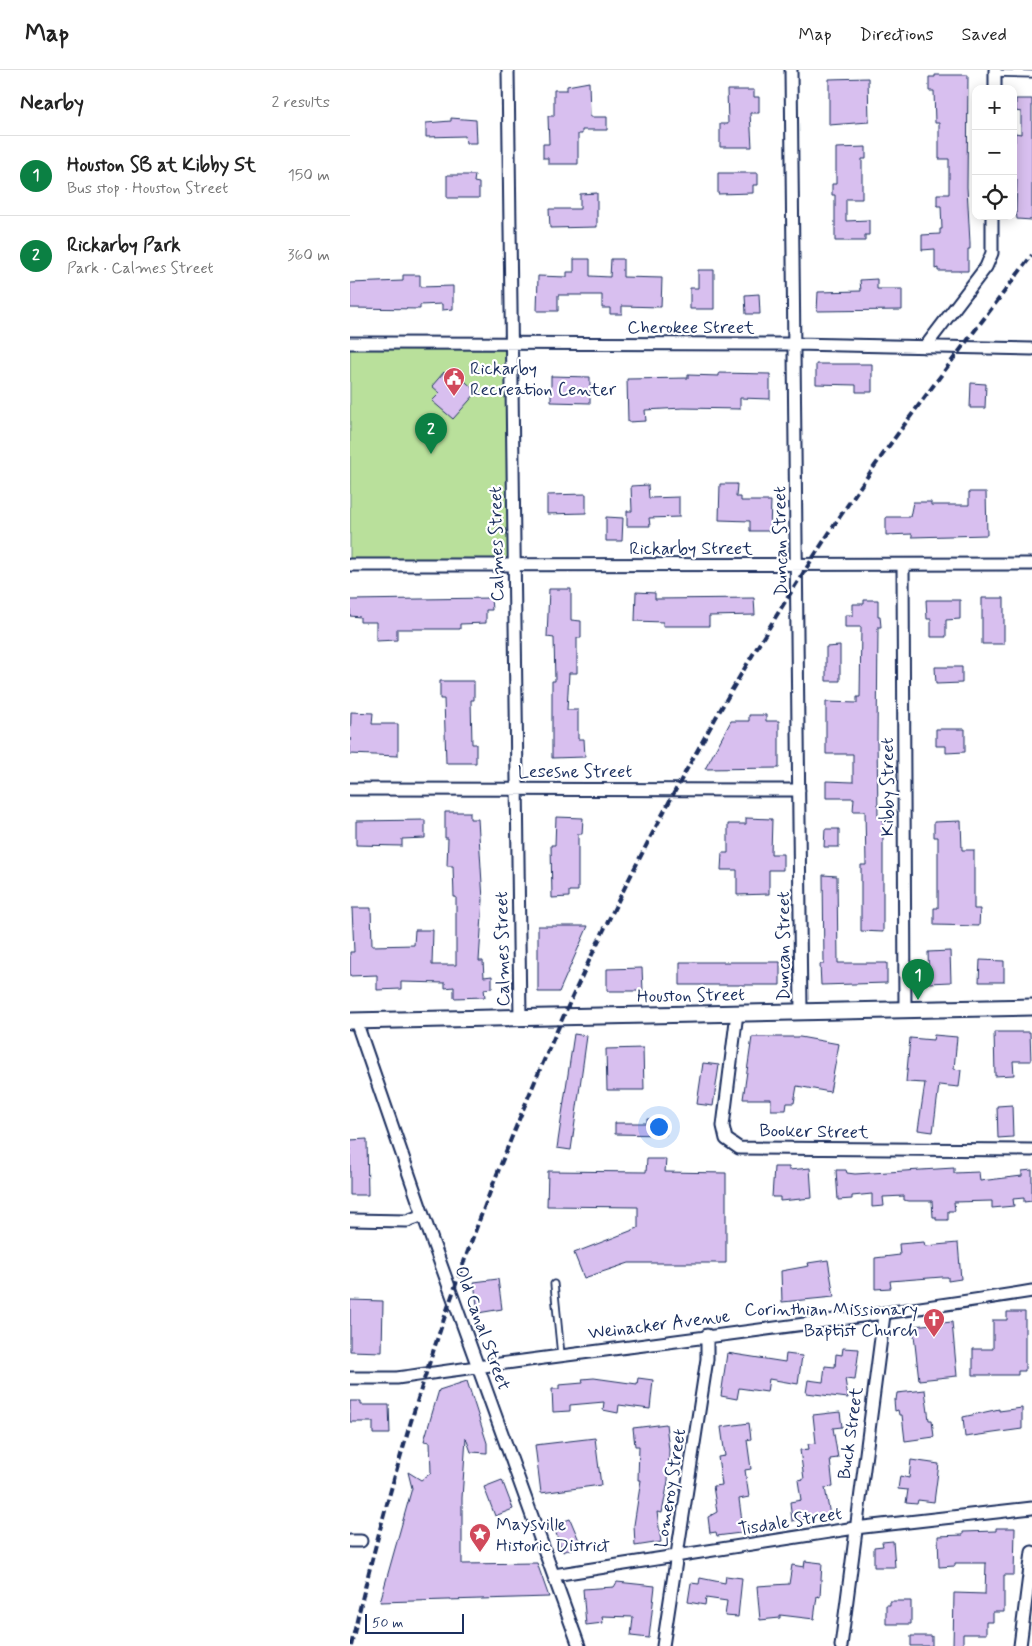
<!DOCTYPE html>
<html lang="en">
<head>
<meta charset="utf-8">
<style>
  body { margin:0; font-family:Mynerve,sans-serif; background:#f6f6f6; color:#222 }
  .controls { position:absolute; right:15px; top:15px; display:grid; overflow:hidden; border-radius:10px; box-shadow:0 2px 12px #0003 }
  .controls button { width:45px; height:45px; display:grid; place-items:center; padding:0; border:0; border-bottom:1px solid #e0e0e0; background:#fff; color:#222; font:25px sans-serif }
  .scale { position:absolute; left:15px; bottom:12px; width:99px; box-sizing:border-box; padding-left:5px; border:2px solid #1b2f5e; border-top:0; font-size:14px; line-height:18px; white-space:nowrap; color:#1b2f5e; -webkit-text-stroke:4px #fff; paint-order:stroke }
  .you { position:absolute; left:308px; top:1056px; width:18px; height:18px; margin:-12px; border:4px solid #fff; border-radius:50%; background:#1a73e8; box-shadow:0 0 0 8px #1a73e833 }
  .badge { display:grid; place-items:center; width:32px; height:32px; border-radius:50%; background:#0b8043; color:#fff; font-size:16px; font-weight:700 }
  .pin { position:absolute; translate:-50% -41px; filter:drop-shadow(0 1px 2px #0008) }
  .pin::after { content:''; position:absolute; top:26px; width:18px; height:15px; background:inherit; clip-path:polygon(0 0,100% 0,50% 100%) }
  .list { margin:0; padding:0; list-style:none }
  h2 { display:flex; justify-content:space-between; align-items:center; height:65px; margin:0; padding:0 20px; font-size:21px }
  h2 small { font-size:16px; font-weight:400; color:#767676 }
  .list li { display:grid; grid-template-columns:32px 1fr auto; gap:15px; align-items:center; box-sizing:border-box; height:80px; padding:0 20px; border-top:1px solid #e0e0e0 }
  .list b { display:block; font-size:19px; white-space:nowrap }
  .list p { margin:0; font-size:16px; white-space:nowrap; color:#767676 }
  .list em { font-size:16px; font-style:normal; color:#767676 }
  .icon { flex:none; width:28px; height:28px; fill:none; stroke:currentColor; stroke-width:2; stroke-linecap:round; stroke-linejoin:round }
  .map { position:relative; flex:none; width:682px; height:1576px; overflow:hidden }
  header { display:flex; align-items:center; gap:30px; box-sizing:border-box; height:70px; padding:0 25px; background:#fff; border-bottom:1px solid #e0e0e0 }
  header strong { font-size:24px }
  nav { display:flex; gap:28px; margin-inline-start:auto; font-size:18px }
  main { display:flex }
  aside { flex:1; background:#fff }
  .map>svg:first-child { display:block }
  .green { fill:#b9e09b; stroke:#6a887c }
  .building { fill:#d8bfef; stroke:#1b2f5e }
  .lines { fill:none; stroke-linecap:round; stroke-linejoin:round }
  .service-casing { stroke:#1b2f5e; stroke-width:9 }
  .minor-casing { stroke:#1b2f5e; stroke-width:15 }
  .tertiary-casing { stroke:#1b2f5e; stroke-width:19 }
  .service { stroke:#fff; stroke-width:5.5 }
  .minor { stroke:#fff; stroke-width:11 }
  .tertiary { stroke:#fff; stroke-width:15 }
  .rail { stroke:#1b2f5e; stroke-width:4; stroke-dasharray:8 4; stroke-linecap:butt }
  .labels { text-anchor:middle; stroke-width:4.5; stroke-linejoin:round; paint-order:stroke }
  .street-label { font-size:18px; fill:#1b2f5e; stroke:#fff }
  .poi-label { font-size:18px; fill:#1b2f5e; stroke:#fff; text-anchor:start }
</style>
</head>
<body>
<header>
<strong>Map</strong>
<nav><a>Map</a><a>Directions</a><a>Saved</a></nav>
</header>
<main>
<aside>
<h2>Nearby<small>2 results</small></h2>
<ul class="list">
<li><span class="badge">1</span><div><b>Houston SB at Kibby St</b><p>Bus stop · Houston Street</p></div><em>150 m</em></li>
<li><span class="badge">2</span><div><b>Rickarby Park</b><p>Park · Calmes Street</p></div><em>360 m</em></li>
</ul>
</aside>
<div class="map">
<svg width="682" height="1576" viewBox="0 0 682 1576">
  <rect width="100%" height="100%" fill="#fff"/>
  <filter id="ink" filterUnits="userSpaceOnUse"><feTurbulence type="fractalNoise" baseFrequency=".02" numOctaves="2"/><feDisplacementMap in="SourceGraphic" scale="10" xChannelSelector="R" yChannelSelector="G"/><feConvolveMatrix kernelMatrix="1 2 1 2 8 2 1 2 1" color-interpolation-filters="sRGB"/></filter>
  <g filter="url(#ink)">
    <path class="green" d="M0,273l161,1 3,222 -164,-1z"/>
    <path class="building" d="M585,5h33l-1,112 3,56v6h-2v22h-30v-3l-3,1v-20l-13,1v-15l18,-1v-5h2l-1,-23h-4v-12h12v-35h-10v-36h-4l-1,-32h-5v-14h6z
      M518,8l1,44 -40,3v-46z
      M239,12l1,35h17v13h-25v4h-4v30h-30v-6h-5v-14h6l-1,-28h6v-26h13v-4z
      M377,20h27v7h5v16h-9l2,34h-32v-23h8z
      M666,29h16v121l-15,-1 -1,-8 1,-31h-4v-38h2v-9l6,1v-22l-5,-1z
      M101,48l25,2 1,23h-11l-1,-7 -39,1v-14l25,-2z
      M516,77v12h-4v40h-16v22l23,-1v15h-4v6h-30v-46h-3v-11h4v-36z
      M368,103h40v12h-5v8l-35,1z
      M97,105h28l-1,7 5,1v15h-32z
      M247,123v34l-47,1 -1,-19h31v-15z
      M224,189h16v17l20,1 1,-18h12v18l39,1 -1,29 -39,-1v8h-12v-6h-8v-13h-44v16h-21l1,-35 29,1v-5h7z
      M348,200h16v39h-24v-21h8z
      M53,205h17v12l33,-1v23l-11,1v-6l-22,1v4l-70,-1v-25l53,-2z
      M527,209v10h25v21l-85,1 1,-19 43,-1 -1,-11z
      M409,224l1,20h-14l-1,-19z
      M466,294h56v28h-16v-7l-40,-1z
      M94,302l8,8 5,-6 20,18 -24,27 -21,-18 8,-8 -8,-7z
      M369,303l51,1v25l-30,-1v11l-57,-1 -38,2 1,11 -18,1 -1,-43 61,-1v-3l31,1z
      M201,306l39,1v26l-39,-1z
      M621,313l15,1 -1,24h-15z
      M370,414h17l-1,13h5v4h30l-1,30h-20v-10l-31,-1z
      M298,415l1,13 30,-1v20l-30,1 1,8h-23v-15h5l-1,-25z
      M619,422h17l1,43 -75,2v-3l-26,1v-18h24l3,-15h18v3h38z
      M236,424v19l-39,1v-19z
      M256,447l17,1 -1,23h-16z
      M199,519h22v31l10,1v17h-4v35h-8l-2,37h11v29h6l1,18 -33,1v-77h3l-1,-43 -7,-1z
      M286,522l19,1v6l99,-1 1,17 -46,1v10h-46v-4l-28,-1z
      M141,528l1,12h-6v13l-26,1v5h-63v11l-21,1v-19h-16v-5l-10,-1v-16z
      M632,528h22v46h-22z
      M514,530h14v16h2l1,11h-3l-1,111 1,80h5v114l-22,-1v-66h5l-1,-54h-12l1,-13h-28v-17l27,1v-28h-27v-52l31,1v-6h3l1,-70h-16v-12h8v-11h11z
      M576,530h34v19l-14,1v17h-15v-18h-4z
      M490,576v35h-14v-34z
      M585,597h27v16l-26,1z
      M90,611h34v19h-3l1,44h4v19h-30l-2,-64h-4z
      M1,642l22,1 -1,11h26v32l-48,-2z
      M399,645h17v6h13v47l-74,1 26,-48h18z
      M586,659h29v23l-19,1v-7h-10z
      M95,742h25v7h8l5,81 -4,61h4l1,16 8,-1v12l-8,1 1,8 -31,1v-11l-9,1v-5l-44,-1v7l-24,1v-15l-27,1v-24h4l-2,-44h19l1,38 42,-1 1,-15h18l-1,35h24v-68h-2l-1,-31h-6l1,-28h-3z
      M206,747l27,1 -1,16h-4v57h-9v6l-17,1 -1,-53h4z
      M396,748l26,1 -1,35h12v16h-14v24l-32,1v-25h-16l1,-17h6v-29h18z
      M75,750v18l-23,1v7l-46,-1v-24z
      M611,751l1,29h12v59h6l-1,17 -45,-1v-17h4v-71h-4v-15z
      M475,759h14v18h-15z
      M473,805l14,1 1,87h49v20l-66,2 -1,-21h4z
      M188,856h50l-29,66h-21z
      M600,881l1,31 -22,1 -1,-31z
      M630,890l24,1v21h-25z
      M330,892h100v23h-100z
      M292,898l1,23h-36v-22z
      M644,962h36l1,29h-18l1,14 -19,1z
      M224,964l13,2 -16,114 -14,-2z
      M584,965l23,2 -3,32 7,1 -2,17 -20,-2 -6,47 -15,-2 7,-47 -19,-1 4,-44 23,2z
      M402,967h48l39,7 -9,48 -33,-6 -3,17h-7l-1,7h-15v-11h-28z
      M293,978l1,42h-37l-1,-41z
      M353,993l16,2 -6,41 -16,-2z
      M662,1035l1,32 -15,1 -1,-32z
      M297,1049h19v16l-51,-1v-11h32z
      M17,1069l1,56h-18v-55z
      M297,1089h19l-1,13 61,1v90h-97l-45,15 -10,-25 64,-25v-21l-91,-1 1,-35 98,1z
      M424,1097h15v3l21,-2 2,30 -32,3v-4h-8z
      M604,1098v5l25,-1 1,9 42,-5v-5l10,-1v31l-8,1v-4l-11,1 1,7 -22,2v-7l-38,1 1,9h-7v9h-12v-3h-3l-1,-16h-23l-5,-1v-4l-21,1 1,9 -12,1v-13l-20,2v3l-14,1 -2,-30h10l1,3 8,1z
      M574,1172l1,4 33,-3 3,36 -13,2v-4h-6l-52,4 1,7 -16,1v-31l25,-3 -1,-11z
      M478,1190l6,37 -52,5 -1,-31 28,-5 -1,-3z
      M148,1209l4,30 -24,4 -4,-31z
      M0,1230l33,1 -1,51 -32,-1z
      M657,1242h18v59h-7v4h-45v-26h20v-29h14z
      M602,1252l5,54 -38,4 -6,-54z
      M493,1278l16,1 -4,31 -10,-1 3,19 -42,-5 2,-13 15,2 2,-16 10,1 1,-13 6,1z
      M377,1283l58,9 1,-8 16,2 -4,28 -29,-5 -2,13 -28,-4 -2,11 -16,-3z
      M244,1308l43,6 1,-6 15,2 -3,29 -31,-4 -1,8 -15,-3 1,-8 -34,3v6l-17,1 -1,-23h7v-4l24,-2 -1,-4z
      M117,1311l20,62v10l-16,-1 -5,-14 -4,60v66l75,-1 12,34 -169,5 32,-114 -4,-16 13,8 10,-7 -1,-31 -6,-1 15,-51z
      M575,1320l4,30h3l2,17 -29,4 -3,-26h-3l-1,-5 -3,1 -1,-11h2l1,-7z
      M0,1331h11v4h28l1,29h-17v-12h-23z
      M672,1338v21l-57,8 -2,-20 36,-8v2z
      M490,1342l2,15 -9,1 5,30 -8,1 3,28 -8,1 5,27 -38,6 -2,-19 11,-2 -3,-20 6,-1 -4,-29 9,-1 -1,-5 8,-1 -3,-28z
      M399,1353l2,16 -4,1 4,29 -6,1 4,27 -10,2 3,22h4l2,11 -31,4 -1,-4 -6,1 -2,-16 9,-5 -4,-26 9,-1 -4,-28 7,-1 -4,-29z
      M316,1354l3,26 -1,31 -6,32 -5,-1 4,30 -26,4 -1,-21 7,-45h-3l1,-34h-4l-2,-18z
      M245,1368l6,47 -60,8 -6,-48z
      M561,1390l28,4 -5,38 -16,-2 -1,4 -11,-1 2,-13 -10,-1 2,-13 9,2z
      M152,1410l11,29 -18,7 -11,-29z
      M220,1449l11,26 -18,7 -9,-24 6,-2 -1,-3z
      M646,1458h19l-1,47h-10v37h-11v10h-7v12h-23v12h-10l1,-53 31,1 1,-31h-31v3l-16,1 -1,-31 25,-1v-3l33,-1z
      M543,1471l2,26h-21v-20l9,-1 -1,-4z
      M455,1491l17,2 -2,34 -3,-1 -3,23 -34,-4v3l-20,2 -3,-34 32,-2 3,-19 12,2z
      M376,1506l16,2 -4,39 -13,-1 2,-15 -21,-3 -1,7 -17,-3 3,-19 8,1 1,-6 25,5z
      M267,1512l38,4 -6,52 -18,-2 2,-19 -31,-1 1,7 -17,2 -3,-36 31,-2z
      M540,1531h21v23h-25v-19h4z
      M561,1566h21v10h-21z"/>
    <g class="lines">
      <g class="service-casing">
        <path id="service" d="M645,3l37,1
          M204,1214l7,71"/>
      </g>
      <g class="minor-casing">
        <path id="minor" d="M158,0l12,948
          M441,0l10,941
          M645,19v-19
          M0,273l445,1 237,5
          M575,277l61,-80 6,-14v-37
          M0,495l682,-1
          M553,495l2,444
          M0,719l449,1
          M387,943l-14,113 3,13 13,9 293,2
          M6,951l67,194 156,431
          M0,1150l57,1 16,-6
          M0,1308h47c211,-30 424,-53 635,-87
          M0,1471h11
          M204,1505l301,-47 177,-20
          M313,1576l44,-287v-24
          M491,1576l43,-331
          M670,1576l12,-94"/>
      </g>
      <g class="tertiary-casing">
        <path id="tertiary" d="M0,951l682,-14"/>
      </g>
      <use href="#service" class="service"/>
      <use href="#minor" class="minor"/>
      <use href="#tertiary" class="tertiary"/>
      <path class="rail" d="M1,1576c92,-401 259,-782 486,-1125 61,-92 129,-178 195,-266"/>
    </g>
  </g>
  <defs>
    <g id="civic-pin" transform="scale(1.125)"><path d="M0 17L-7.5 6A9.5 9.5 0 1 1 7.5 6Z" fill="#d1495b" stroke="#fff"/><path d="M-.6-6.5H3V-4.5H.6V-3L4-1V1h2V6H-6V1h2V-1L-.6-3ZM-1.2 2.5V6h2.4V2.5Z" fill="#fff"/></g>
    <g id="church-pin" transform="scale(1.125)"><path d="M0 17L-7.5 6A9.5 9.5 0 1 1 7.5 6Z" fill="#d1495b" stroke="#fff"/><path d="M-1.2-6h2.4v3.5h3.3v2.4h-3.3V6h-2.4V-.1h-3.3v-2.4h3.3Z" fill="#fff"/></g>
    <g id="sight-pin" transform="scale(1.125)"><path d="M0 17L-7.5 6A9.5 9.5 0 1 1 7.5 6Z" fill="#d1495b" stroke="#fff"/><path d="M0-6L1.8-2.2L6-1.7L2.9 1.2L3.7 5.4L0 3.3L-3.7 5.4L-2.9 1.2L-6-1.7L-1.8-2.2Z" fill="#fff"/></g>
  </defs>
  <g fill-rule="evenodd">
    <use href="#civic-pin" x="104" y="308"/>
    <use href="#church-pin" x="584" y="1249"/>
    <use href="#sight-pin" x="130" y="1464"/>
  </g>
  <g class="labels">
    <g class="street-label">
      <text x="341" y="263">Cherokee Street</text>
      <text transform="translate(430 471) rotate(-91)" y="6">Duncan Street</text>
      <text transform="translate(146 474) rotate(-91)" y="6">Calmes Street</text>
      <text x="341" y="484">Rickarby Street</text>
      <text x="225" y="707">Lesesne Street</text>
      <text transform="translate(537 717) rotate(-90)" y="6">Kibby Street</text>
      <text transform="translate(433 876) rotate(-90)" y="6">Duncan Street</text>
      <text transform="translate(152 879) rotate(-91)" y="6">Calmes Street</text>
      <text transform="translate(341 925) rotate(-1)" y="6">Houston Street</text>
      <text transform="translate(464 1061) rotate(1)" y="6">Booker Street</text>
      <text transform="translate(309 1254) rotate(-7)" y="6">Weinacker Avenue</text>
      <text transform="translate(133 1258) rotate(70)" y="6">Old Canal Street</text>
      <text transform="translate(500 1363) rotate(-82)" y="6">Buck Street</text>
      <text transform="translate(320 1418) rotate(-81)" y="6">Lomeroy Street</text>
      <text transform="translate(440 1451) rotate(-9)" y="6">Tisdale Street</text>
    </g>
    <g class="poi-label">
      <text x="120" y="304">Rickarby<tspan x="120" dy="21">Recreation Center</tspan></text>
      <text x="568" y="1245" text-anchor="end">Corinthian Missionary<tspan x="568" dy="21">Baptist Church</tspan></text>
      <text x="146" y="1460">Maysville<tspan x="146" dy="21">Historic District</tspan></text>
    </g>
  </g>
</svg>
<div class="controls">
<button>+</button>
<button>−</button>
<button><svg class="icon" aria-label="locate" viewBox="0 0 24 24"><circle cx="12" cy="12" r="6"/><path d="M12 2v4M12 18v4M2 12h4M18 12h4"/></svg></button>
</div>
<div class="scale">50 m</div>
<div class="you"></div>
<div class="pin badge" style="left:568px;top:930px">1</div>
<div class="pin badge" style="left:81px;top:384px">2</div>
</div>
</main>
</body>
</html>
